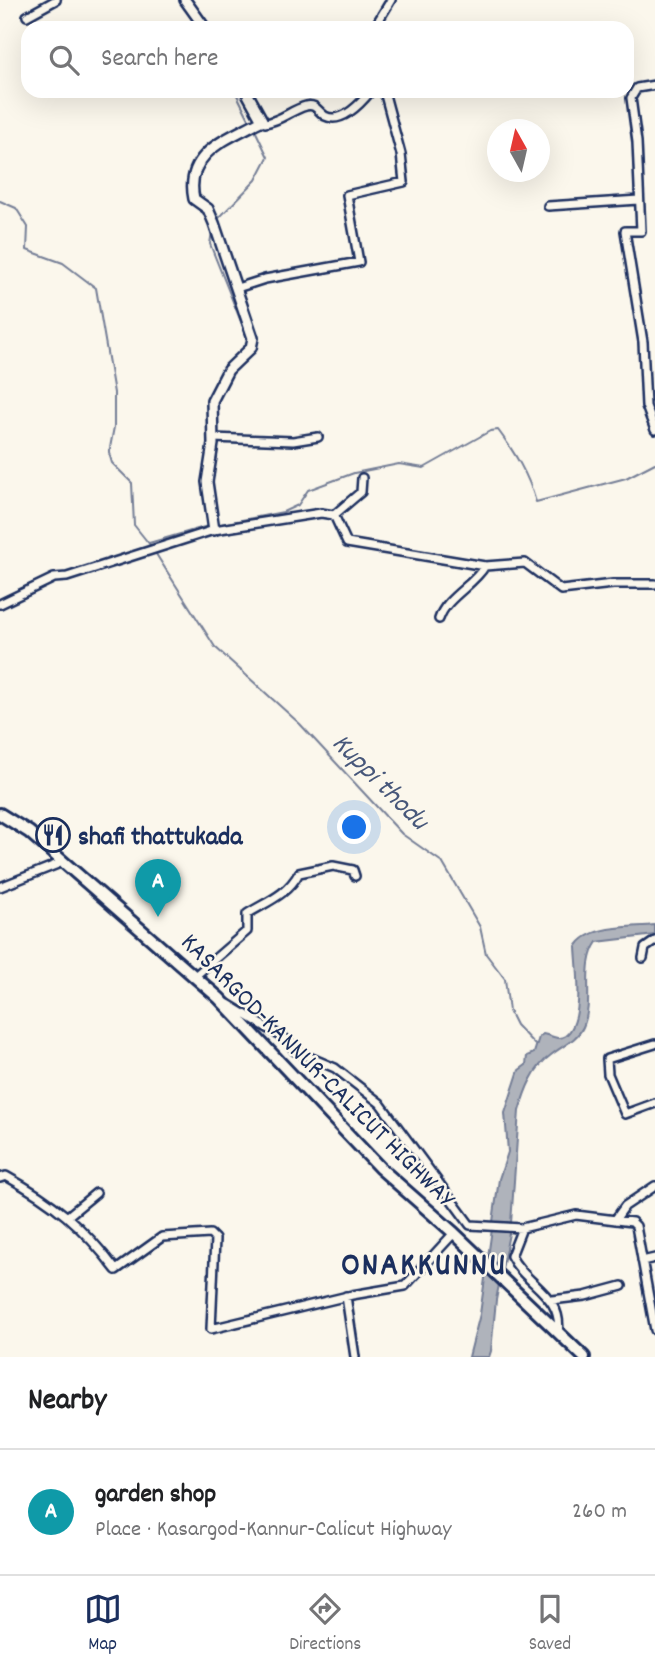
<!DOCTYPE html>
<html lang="en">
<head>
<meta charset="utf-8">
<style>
  body { margin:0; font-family:Dekko,sans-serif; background:#f6f6f6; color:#202124 }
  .compass { position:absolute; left:487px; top:119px; width:63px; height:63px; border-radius:50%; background:#fff; box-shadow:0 7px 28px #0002; rotate:352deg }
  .you { position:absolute; left:355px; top:828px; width:24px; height:24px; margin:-18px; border:5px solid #fff; border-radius:50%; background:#1a73e8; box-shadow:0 0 0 10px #1a73e833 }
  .badge { display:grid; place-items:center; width:46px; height:46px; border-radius:50%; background:#1b2f5e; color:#fff; font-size:23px; font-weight:700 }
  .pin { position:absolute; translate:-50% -58px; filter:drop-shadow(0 2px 4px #0008) }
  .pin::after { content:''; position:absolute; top:37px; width:24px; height:21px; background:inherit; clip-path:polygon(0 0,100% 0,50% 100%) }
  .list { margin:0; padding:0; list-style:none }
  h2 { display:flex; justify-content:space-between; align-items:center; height:91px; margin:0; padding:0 28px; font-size:30px }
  h2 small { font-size:23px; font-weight:400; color:#757577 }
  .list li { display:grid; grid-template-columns:46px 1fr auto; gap:21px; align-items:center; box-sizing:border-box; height:126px; padding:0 28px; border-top:2px solid #e0e0e0 }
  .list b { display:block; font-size:26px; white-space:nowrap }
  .list p { margin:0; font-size:23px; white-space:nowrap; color:#757577 }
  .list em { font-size:23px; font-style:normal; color:#757577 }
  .icon { flex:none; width:38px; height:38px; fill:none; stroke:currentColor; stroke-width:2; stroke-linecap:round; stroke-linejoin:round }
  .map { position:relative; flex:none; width:655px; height:1357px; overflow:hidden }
  .search { position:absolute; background:#fff; box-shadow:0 7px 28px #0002; left:21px; right:21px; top:21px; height:77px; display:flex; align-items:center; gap:18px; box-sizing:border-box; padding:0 24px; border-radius:21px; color:#757577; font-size:26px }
  .sheet { height:217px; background:#fff }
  nav { display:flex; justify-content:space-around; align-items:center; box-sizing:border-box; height:98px; border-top:2px solid #e0e0e0; background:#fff; font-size:19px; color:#757577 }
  nav a { display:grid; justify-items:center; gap:4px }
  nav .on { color:#1b2f5e }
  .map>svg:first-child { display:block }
  .water { fill:#afb3bb; stroke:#747e96; stroke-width:2 }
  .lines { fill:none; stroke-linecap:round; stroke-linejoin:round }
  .stream { stroke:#747e96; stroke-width:2 }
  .minor-casing { stroke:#1b2f5e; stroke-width:12 }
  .major-casing { stroke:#1b2f5e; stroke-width:14 }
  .highway-casing { stroke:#1b2f5e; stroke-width:16 }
  .minor { stroke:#fbf7ec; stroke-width:7 }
  .major { stroke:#fbf7ec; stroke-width:9 }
  .highway { stroke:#fbf7ec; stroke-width:10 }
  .labels { text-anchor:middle; stroke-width:5; stroke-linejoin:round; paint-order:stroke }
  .poi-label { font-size:26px; font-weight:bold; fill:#1b2f5e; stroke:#fbf7ec; text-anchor:start }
  .street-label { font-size:26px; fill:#1b2f5e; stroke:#fbf7ec }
  .water-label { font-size:28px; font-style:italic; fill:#47577a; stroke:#fbf7ec }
  .district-label { font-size:33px; font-weight:bold; letter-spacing:2px; fill:#1b2f5e; stroke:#fbf7ec }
</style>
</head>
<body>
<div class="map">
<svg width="655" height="1357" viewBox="0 0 655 1357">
  <rect width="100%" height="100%" fill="#fbf7ec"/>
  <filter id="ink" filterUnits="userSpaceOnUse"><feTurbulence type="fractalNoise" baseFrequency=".0143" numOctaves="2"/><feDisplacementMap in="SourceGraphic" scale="14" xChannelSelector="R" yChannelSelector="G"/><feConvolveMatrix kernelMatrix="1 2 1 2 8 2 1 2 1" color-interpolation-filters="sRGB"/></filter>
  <g filter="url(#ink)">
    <path class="water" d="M655,925v10l-58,7c-17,24 -2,58 -14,85 -6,13 -21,19 -32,28 -18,13 -26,35 -32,56l-8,112 -15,77 -5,51 -2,6h-20l11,-43 19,-135 9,-27 -3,-39 14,-43 7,-5 1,-9 7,-3 5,-16 4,-3c8,1 14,7 22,2 20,-14 12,-67 11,-89 13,-23 55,-19 79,-22z"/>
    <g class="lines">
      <path class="stream" d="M235,91l15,30
        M0,201l16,7 12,19 -1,23 36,13 33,25 18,105v34l-5,26 3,10 20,20 2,42 16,20
        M216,221l40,-41 12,-23 -13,-27
        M212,232l-2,12 39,98
        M221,524l62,-12 15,-7 10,-15 46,-17 45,-9 25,4 66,-37 8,-1c17,23 30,44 38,72l90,-24 29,-15
        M149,543l59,-17
        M156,554l59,93 85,77 102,110 40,28 38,65 6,27 19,25 4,32 7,14 20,21"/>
      <g class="minor-casing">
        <path id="minor" d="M27,16l29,-16
          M374,28l17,-28
          M655,85l-18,3 -6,10 6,44 4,89h-16l18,111 3,64 9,24
          M262,120l3,3c16,-2 26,-13 41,-17 10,-3 12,6 19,10 17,9 37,-14 46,-25
          M548,206l91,-6
          M237,288l28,-9 94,-17 -12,-67 57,-13 -3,-28 -17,-63
          M213,438l80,3 25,-4
          M334,515l27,-23 1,-14
          M0,604l54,-26 13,-1 147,-47 107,-17 13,2 13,28 138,23 40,-3 36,27 52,-6h42
          M439,619c7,-22 34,-33 46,-53
          M0,887l63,-25
          M643,958l2,-10 10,-7
          M195,976l52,-45v-17c21,-13 40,-19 52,-41l34,-7 20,4 2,6
          M228,1004l59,36 8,11 40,17 45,35 90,122 52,3 54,-13 56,7 4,4 19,104
          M655,1044l-48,15 1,15 17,40 30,-11
          M0,1178l6,-2c47,26 77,50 110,94l46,-33 48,-3 5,5 -4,90 141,-34 53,-9 49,-53
          M68,1216l28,-23
          M615,1220l10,-14 30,-20
          M522,1228l-11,28c14,29 53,39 47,77
          M642,1261l13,-3
          M346,1296l9,61
          M552,1300l33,-4 37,-10"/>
      </g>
      <g class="major-casing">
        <path id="major" d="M185,0l20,28
          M214,530l-7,-48 6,-38 -1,-43 16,-31 23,-22 2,-10 -39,-115 -6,-14 -14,-10c-10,-47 34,-60 68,-79l-16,-29"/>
      </g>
      <g class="highway-casing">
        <path id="highway" d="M0,814l29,18 190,166 161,170 74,65 130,124"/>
      </g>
      <use href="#minor" class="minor"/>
      <use href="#major" class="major"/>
      <use href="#highway" class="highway"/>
    </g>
  </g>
  <defs>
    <g id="restaurant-ring" transform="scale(1.75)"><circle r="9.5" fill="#fbf7ec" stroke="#1b2f5e" stroke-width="1.5"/><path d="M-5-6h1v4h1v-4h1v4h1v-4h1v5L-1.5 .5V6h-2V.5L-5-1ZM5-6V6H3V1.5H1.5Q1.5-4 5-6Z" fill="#1b2f5e"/></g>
  </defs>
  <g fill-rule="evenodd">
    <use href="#restaurant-ring" x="53" y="835"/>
  </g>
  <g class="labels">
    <g class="poi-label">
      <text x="78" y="844">shafi thattukada</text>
    </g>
    <g class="street-label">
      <text transform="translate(319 1069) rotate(45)" y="9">KASARGOD-KANNUR-CALICUT HIGHWAY</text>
    </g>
    <g class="water-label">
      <text transform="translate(382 780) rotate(45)" y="10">Kuppi thodu</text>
    </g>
    <g class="district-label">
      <text x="424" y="1274">ONAKKUNNU</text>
    </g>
  </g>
</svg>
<svg class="compass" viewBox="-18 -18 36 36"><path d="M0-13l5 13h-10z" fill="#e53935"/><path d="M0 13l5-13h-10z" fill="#757577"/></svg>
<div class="you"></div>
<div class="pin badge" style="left:158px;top:917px;background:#0f9aa8">A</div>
<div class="search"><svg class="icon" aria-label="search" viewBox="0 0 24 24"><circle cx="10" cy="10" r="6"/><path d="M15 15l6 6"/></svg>Search here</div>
</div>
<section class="sheet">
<h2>Nearby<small></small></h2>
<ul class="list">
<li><span class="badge" style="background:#0f9aa8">A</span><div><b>garden shop</b><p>Place · Kasargod-Kannur-Calicut Highway</p></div><em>260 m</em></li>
</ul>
</section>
<nav>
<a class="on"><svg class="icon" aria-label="map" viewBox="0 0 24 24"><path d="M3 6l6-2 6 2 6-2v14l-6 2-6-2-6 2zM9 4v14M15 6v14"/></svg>Map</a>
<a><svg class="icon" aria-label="directions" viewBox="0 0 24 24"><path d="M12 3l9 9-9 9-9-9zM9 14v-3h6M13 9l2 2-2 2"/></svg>Directions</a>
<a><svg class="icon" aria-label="saved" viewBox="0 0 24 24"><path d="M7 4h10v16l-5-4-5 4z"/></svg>Saved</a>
</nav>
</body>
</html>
